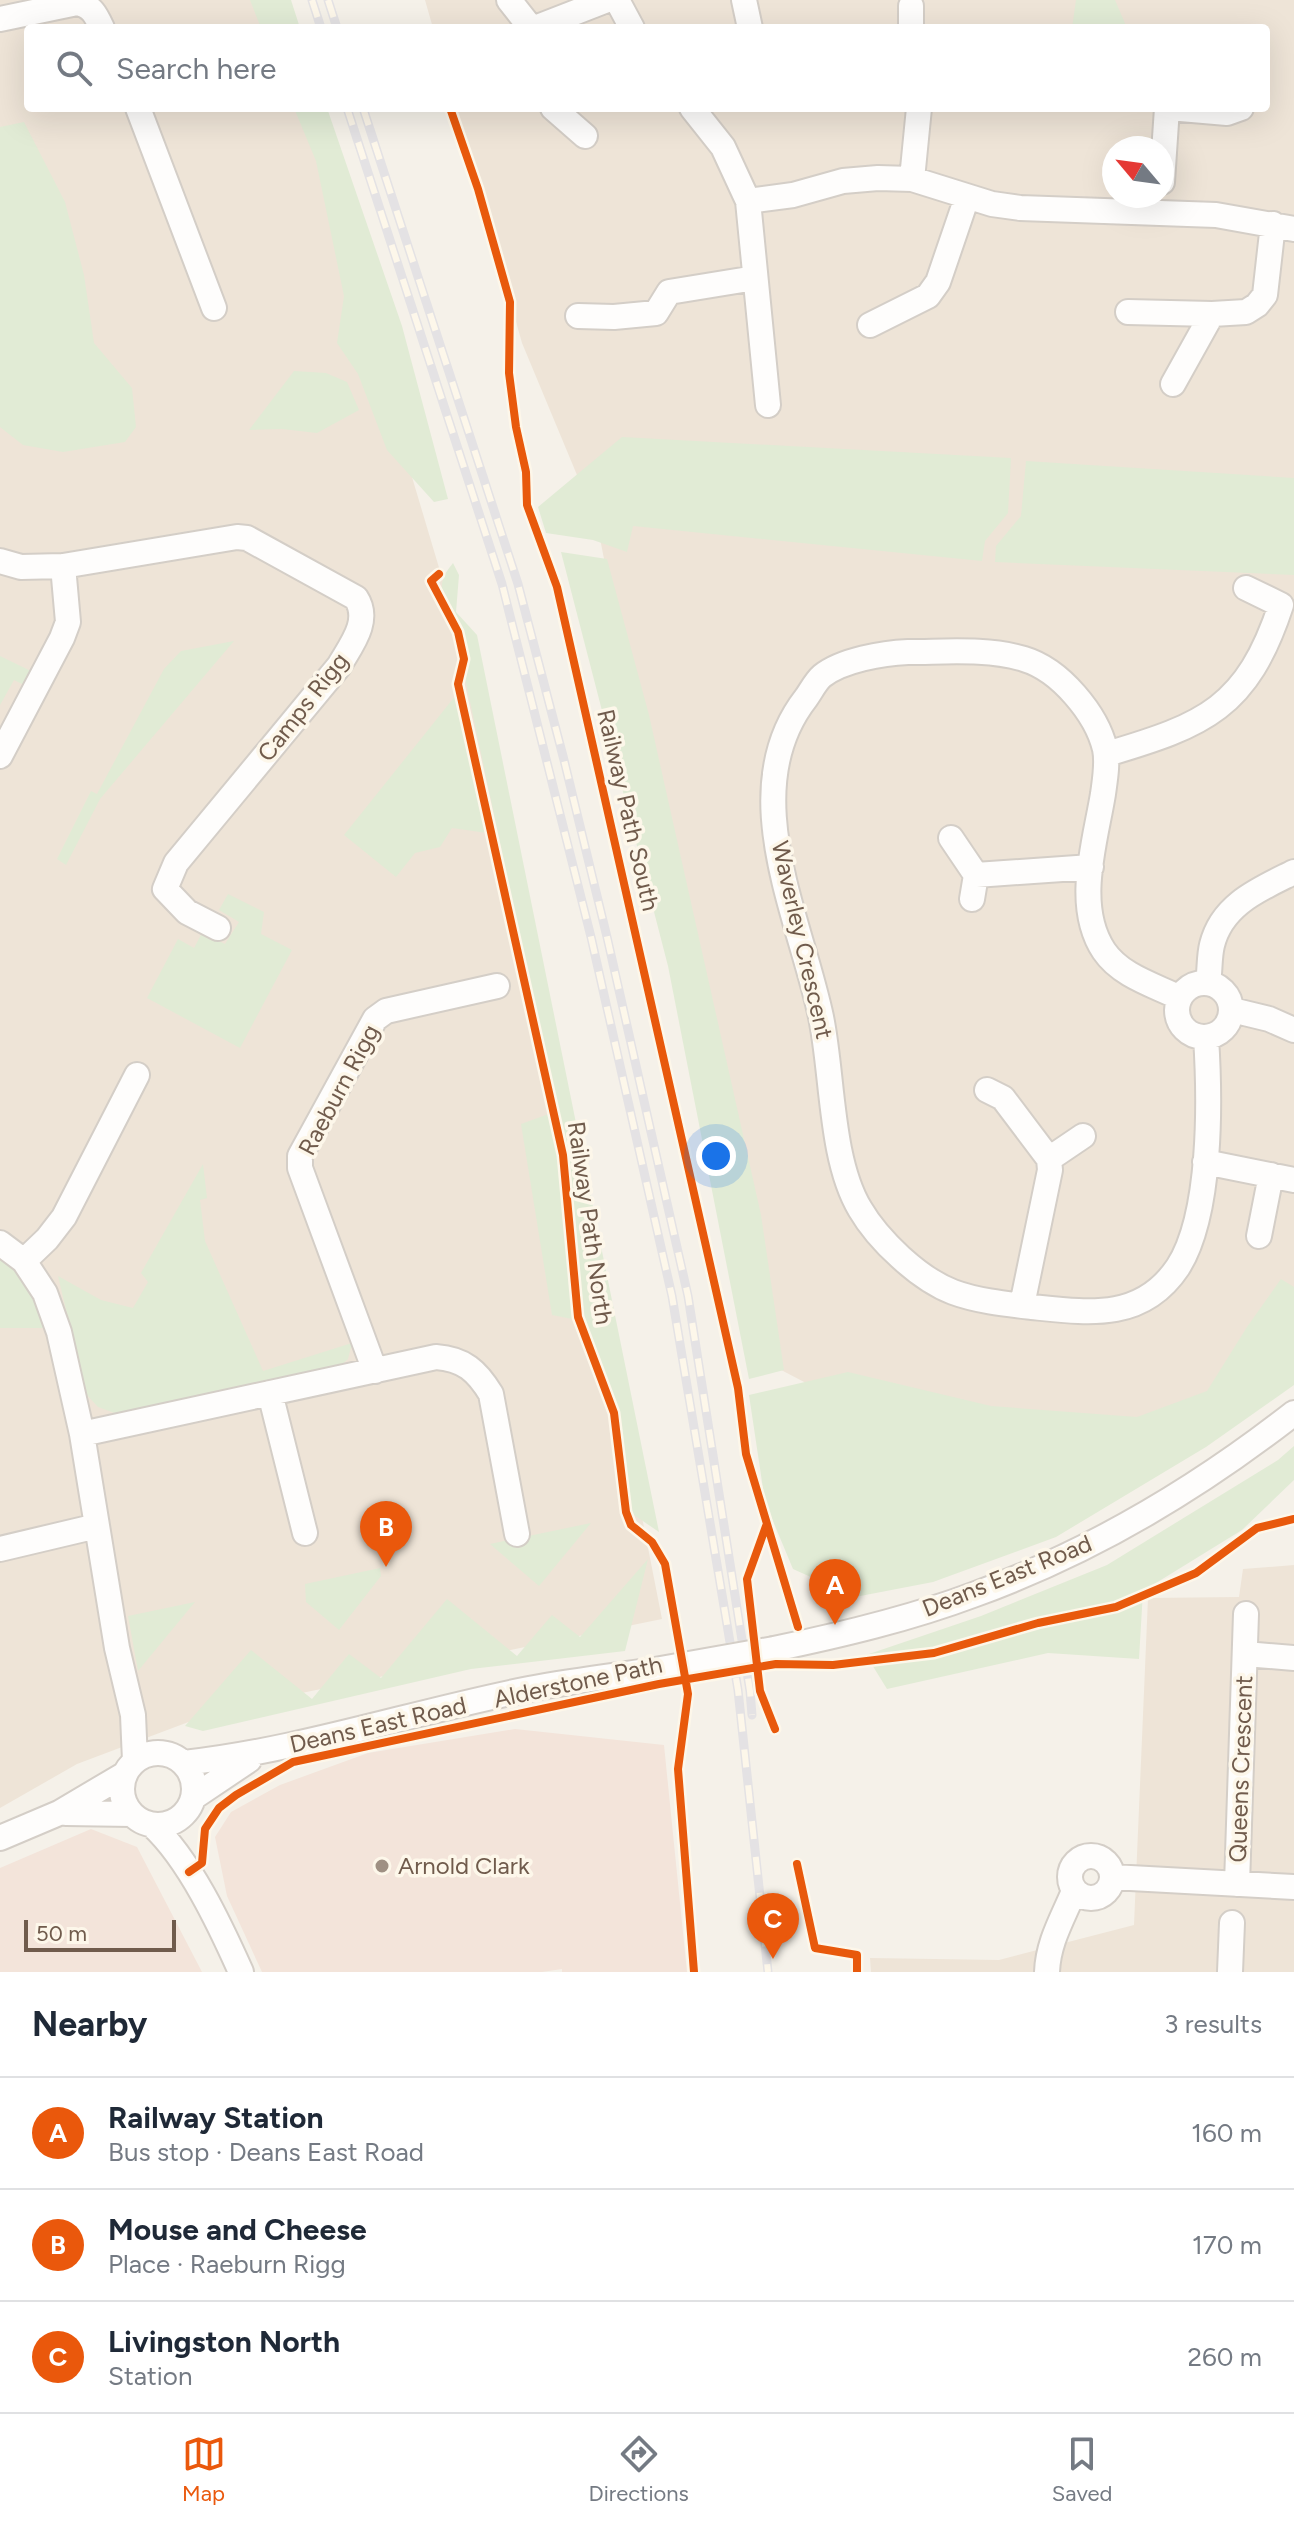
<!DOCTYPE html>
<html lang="en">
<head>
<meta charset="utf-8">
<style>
  body { margin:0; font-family:Figtree,sans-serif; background:#f2f2f3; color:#1f2937 }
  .compass { position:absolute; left:1102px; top:136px; width:72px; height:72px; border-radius:50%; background:#fff; box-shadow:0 8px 32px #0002; rotate:299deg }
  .scale { position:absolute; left:24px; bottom:20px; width:152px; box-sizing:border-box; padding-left:8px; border:4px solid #705b4c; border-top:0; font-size:22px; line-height:28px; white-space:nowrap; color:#705b4c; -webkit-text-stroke:6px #fdf7ea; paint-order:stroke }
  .you { position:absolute; left:716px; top:1156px; width:28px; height:28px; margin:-20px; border:6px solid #fff; border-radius:50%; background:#1a73e8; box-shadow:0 0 0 12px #1a73e833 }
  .badge { display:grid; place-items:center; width:52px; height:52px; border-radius:50%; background:#ea580c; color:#fff; font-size:26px; font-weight:700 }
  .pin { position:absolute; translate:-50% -66px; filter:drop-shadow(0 2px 4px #0008) }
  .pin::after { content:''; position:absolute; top:42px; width:28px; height:24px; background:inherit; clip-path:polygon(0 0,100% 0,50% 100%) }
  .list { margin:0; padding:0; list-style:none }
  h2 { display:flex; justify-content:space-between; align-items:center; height:104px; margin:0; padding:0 32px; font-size:34px }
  h2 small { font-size:26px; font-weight:400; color:#747a83 }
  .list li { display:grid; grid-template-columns:52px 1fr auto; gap:24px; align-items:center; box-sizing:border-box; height:112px; padding:0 32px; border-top:2px solid #e0e1e3 }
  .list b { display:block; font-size:30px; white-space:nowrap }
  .list p { margin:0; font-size:26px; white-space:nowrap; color:#747a83 }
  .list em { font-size:26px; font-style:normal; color:#747a83 }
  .icon { flex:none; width:44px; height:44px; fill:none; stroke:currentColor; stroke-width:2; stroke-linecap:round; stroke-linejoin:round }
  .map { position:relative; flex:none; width:1294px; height:1972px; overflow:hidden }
  .search { position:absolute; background:#fff; box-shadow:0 8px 32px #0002; left:24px; right:24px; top:24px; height:88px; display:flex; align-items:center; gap:20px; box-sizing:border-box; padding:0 28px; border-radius:8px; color:#747a83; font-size:30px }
  .sheet { height:440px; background:#fff }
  nav { display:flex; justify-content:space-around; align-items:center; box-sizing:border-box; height:112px; border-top:2px solid #e0e1e3; background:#fff; font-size:22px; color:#747a83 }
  nav a { display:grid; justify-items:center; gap:4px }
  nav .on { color:#ea580c }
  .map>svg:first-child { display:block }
  .residential { fill:#eee4d7; fill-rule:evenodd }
  .commercial { fill:#f3e4da }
  .green { fill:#e1ebd5 }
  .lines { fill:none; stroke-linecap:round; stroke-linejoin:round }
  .minor-casing { stroke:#d4cec7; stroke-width:28 }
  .minor { stroke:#fefdfc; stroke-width:24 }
  .rail-casing { stroke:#e4e2e4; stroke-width:9 }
  .rail { stroke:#fdf7ea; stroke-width:6; stroke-dasharray:18; stroke-linecap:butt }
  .minor-bridge-casing { stroke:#d4cec7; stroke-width:28; stroke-linecap:butt }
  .minor-bridge { stroke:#fefdfc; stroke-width:24 }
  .cycleway-casing { stroke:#fdf7ea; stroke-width:13 }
  .cycleway { stroke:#e8590c; stroke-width:8 }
  .poi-dot { fill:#9f9083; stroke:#fdf7ea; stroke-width:3 }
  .labels { text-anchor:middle; stroke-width:7; stroke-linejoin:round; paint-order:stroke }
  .street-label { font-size:24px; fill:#705b4c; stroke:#fdf7ea }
  .poi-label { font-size:24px; fill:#705b4c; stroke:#fdf7ea; text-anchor:start }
</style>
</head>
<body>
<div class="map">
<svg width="1294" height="1972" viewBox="0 0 1294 1972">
  <rect width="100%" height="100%" fill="#f5f1e9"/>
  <path class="residential" d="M0,0h270l8,28h-250v80h274l186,624 174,887 -439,90 -146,55 -77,44z
    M425,0h869v1344l-85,63 -157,48 -154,-24 -138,-72 -163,-836 -75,-180 -66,-235h810v-80h-833zM1114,148h48v48h-48z
    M1294,1565v407h-423l-1,-14 129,2 135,-35 14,-327 91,-1 4,-28z"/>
  <path class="commercial" d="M515,1729l149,16 23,227h-125v-3l-20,3h-280l-35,-76 -12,-59 16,-25 49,-27 88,-32z
    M91,1829l46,18 65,125h-202v-104z"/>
  <path class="green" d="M250,0h41l9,28h-39z
    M1076,0h39l12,28h-55z
    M294,108h33l75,218 46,173 -14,3 -47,-52 -29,-76 -21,-31 7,-47 -28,-135z
    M24,122l41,80 19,73 10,68 38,45 4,39 -11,15 -62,10 -40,-7 -23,-18v-300z
    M294,371l32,2 21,9 12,28 -42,23 -35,-4 -33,1z
    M622,437l389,21 -3,55 -23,28 -3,20 -349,-35 -6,26 -34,-12 -47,-7 -8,-26z
    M1026,461l268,17v97l-299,-13 1,-16 25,-30z
    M561,552l46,7 42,156 112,500 23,155 -35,9 -81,-413z
    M453,563l6,12 -3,37 21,23 182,897 -28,-19 -4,-10 -12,-92 -33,-90 -30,-6 -31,-191 36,-13 -93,-438c15,-38 -30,-62 -21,-94 1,-5 7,-12 10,-16z
    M234,641l-134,158 -34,66 -9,-6 34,-68 6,3 67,-125 17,-18z
    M0,656l35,17 -7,14 -14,-7 -14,25z
    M456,695l31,138 -35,-5 -12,19 -25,6 -19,24 -52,-42z
    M228,894l36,18 -3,22 31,16 -52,98 -93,-50 31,-59 16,9 8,-15 23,11 14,-22 -20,-12z
    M203,1164l4,34 -7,2 5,41 58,130 89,-28 -4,16 -11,10 -217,46 -22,-8 -12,-13 -28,-118 43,24 32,8 15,-26 -7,-9z
    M0,1256c24,20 37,43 48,72h-48z
    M1281,1279l13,8v98l-88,62 -150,90 -123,45 -78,15 -62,-28 -28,-67 -16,-107 99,-23 143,34 146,11 70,-26 40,-64z
    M1294,1446v34l-52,50 -99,61 -4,68 -91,-6 -161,36 -21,-34 115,-39 126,-51 171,-105z
    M591,1523l-52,63 -49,-42z
    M648,1559l-23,92 -154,18 -268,62 -18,-5 66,-76 61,49 37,-45 32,24 66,-79 70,57 35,-41 28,22z
    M380,1568l1,8 -42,54 -33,-28 -1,-18z
    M195,1602l-57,69 -10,-55z"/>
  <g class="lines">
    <g class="minor-casing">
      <path id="minor" d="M509,0l22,28
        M617,0l15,28
        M744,0l6,28
        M0,19l77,-16c15,3 19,12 25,25
        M535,28l72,-28
        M911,28v-22
        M138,108l76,200
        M553,108l32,28
        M692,108l31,39 25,54 20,204
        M1169,108l58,5 14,-5
        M912,179l7,-71
        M1162,182l5,-74
        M748,201l45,-6 50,-14 35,-3 34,1 80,25 28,4 196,7 78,14
        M1128,312l84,2
        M578,316l36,1 42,-4 13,-21 86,-14
        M870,325l58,-29 10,-14 29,-85
        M1173,384l39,-70 34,-2 11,-7 8,-10 8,-71
        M0,561l21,6 42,-1 174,-29 10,1 109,60c15,23 -5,47 -17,68l-163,197 -11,26 22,23 31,16
        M1107,754c98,-29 140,-46 174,-149l-35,-17
        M0,756l62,-118 6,-16 -5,-56
        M951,838l25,37 -4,24
        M976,875l115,-8
        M1177 1010a27 27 0 1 1 54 0a27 27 0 1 1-54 0Z
        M1208,983c2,-12 1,-26 4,-38 10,-41 48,-56 82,-73
        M1180,998c-26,-13 -59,-22 -76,-47 -30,-45 -9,-108 -1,-157 2,-15 5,-31 2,-45 -5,-21 -16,-38 -30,-54 -13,-15 -31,-30 -51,-36 -37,-11 -78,-7 -116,-7 -25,1 -66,8 -86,24 -6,5 -11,15 -16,22 -72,92 -6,219 15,319 12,58 9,142 39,192 18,31 59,70 93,83 24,9 53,12 79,15 57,6 110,14 146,-40 34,-53 32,-168 28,-230
        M1232,1010l37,9 25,11
        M987,1090l16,8 46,61 1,11 -28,135
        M1049,1159l34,-23
        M1205,1162l89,18
        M1259,1236l12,-61
        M0,1243l24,18 21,32 14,39 23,102 35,214 16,67 2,46
        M24,1261l23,-22 17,-22 73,-142
        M375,1371l-75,-203v-12l75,-137 11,-8 111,-25
        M270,1393l35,140
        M82,1434l354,-77c28,2 41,14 55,37l26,140
        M0,1549l97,-23
        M774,1649c67,-14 135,-30 199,-54 116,-42 224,-106 321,-182
        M1245,1654l49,4
        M122 1789a36 36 0 1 1 72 0a36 36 0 1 1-72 0Z
        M184,1763c117,-13 229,-51 345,-74 42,-8 84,-13 126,-19
        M194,1797l55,-37
        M66,1813l66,1
        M152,1825c37,34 68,100 89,147
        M0,1838l59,-25 66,-39
        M1070 1877a21 21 0 1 1 42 0a21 21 0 1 1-42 0Z
        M1112,1877l182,10
        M1237,1884l9,-270
        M1047,1972c1,-30 16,-54 27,-81
        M1230,1972l2,-49"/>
    </g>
    <use href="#minor" class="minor"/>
    <g class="rail-casing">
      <path id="rail" d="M312,0l9,28
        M328,0l9,28
        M347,108l155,476 89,353 81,359 66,394 30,282
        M363,108l155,476 46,176 43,177 81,359 62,395 2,24"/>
    </g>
    <use href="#rail" class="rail"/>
    <g class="minor-bridge-casing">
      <path id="minor-bridge" d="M655,1670l119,-21"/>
    </g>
    <use href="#minor-bridge" class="minor-bridge"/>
    <g class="cycleway-casing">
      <path id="cycleway" d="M450,108l28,81 32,113 -1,71 7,54 10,45 1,33 30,82 181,801 8,66 52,173
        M439,574l-8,7 27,51 6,27 -6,25 105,471 15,162 36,96 12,99 5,13 21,17 13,22 23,130 -10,75 16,203
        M766,1526l-19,53 13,112 15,38
        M797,1864l18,84 42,7v17
        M189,1872l13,-9 3,-34 14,-21 17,-13 57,-33 366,-78 117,-20 57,1 101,-12 104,-30 78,-16 80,-34 61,-45 37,-9"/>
    </g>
    <use href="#cycleway" class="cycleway"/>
  </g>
  <circle class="poi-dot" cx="382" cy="1866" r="8"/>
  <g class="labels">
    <g class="street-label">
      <text transform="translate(303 707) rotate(-52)" y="8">Camps Rigg</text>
      <text transform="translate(628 810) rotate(77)" y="8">Railway Path South</text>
      <text transform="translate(802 940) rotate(77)" y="8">Waverley Crescent</text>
      <text transform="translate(339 1090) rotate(-62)" y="8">Raeburn Rigg</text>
      <text transform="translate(590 1223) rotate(82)" y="8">Railway Path North</text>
      <text transform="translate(1007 1576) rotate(-22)" y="8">Deans East Road</text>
      <text transform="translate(578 1682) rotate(-12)" y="8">Alderstone Path</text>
      <text transform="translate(378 1725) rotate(-13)" y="8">Deans East Road</text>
      <text transform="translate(1241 1769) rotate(-88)" y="8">Queens Crescent</text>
    </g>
    <g class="poi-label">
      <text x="398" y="1874">Arnold Clark</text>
    </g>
  </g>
</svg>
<svg class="compass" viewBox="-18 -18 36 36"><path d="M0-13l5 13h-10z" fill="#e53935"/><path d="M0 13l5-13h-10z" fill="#747a83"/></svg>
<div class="scale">50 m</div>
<div class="you"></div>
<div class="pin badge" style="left:835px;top:1625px">A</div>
<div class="pin badge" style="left:386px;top:1567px">B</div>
<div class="pin badge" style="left:773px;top:1959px">C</div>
<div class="search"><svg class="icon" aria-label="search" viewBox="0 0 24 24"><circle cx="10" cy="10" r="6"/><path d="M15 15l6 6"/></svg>Search here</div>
</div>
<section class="sheet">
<h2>Nearby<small>3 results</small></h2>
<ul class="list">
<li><span class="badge">A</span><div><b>Railway Station</b><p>Bus stop · Deans East Road</p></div><em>160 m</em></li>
<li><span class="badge">B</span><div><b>Mouse and Cheese</b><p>Place · Raeburn Rigg</p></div><em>170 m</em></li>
<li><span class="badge">C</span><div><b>Livingston North</b><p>Station</p></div><em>260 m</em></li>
</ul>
</section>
<nav>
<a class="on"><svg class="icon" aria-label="map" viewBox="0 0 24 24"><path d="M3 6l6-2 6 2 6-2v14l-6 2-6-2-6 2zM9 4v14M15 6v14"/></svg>Map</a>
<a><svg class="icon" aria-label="directions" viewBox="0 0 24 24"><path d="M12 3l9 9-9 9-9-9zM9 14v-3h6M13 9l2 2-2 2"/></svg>Directions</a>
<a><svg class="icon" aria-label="saved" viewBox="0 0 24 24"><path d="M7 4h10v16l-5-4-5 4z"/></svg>Saved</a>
</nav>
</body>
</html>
